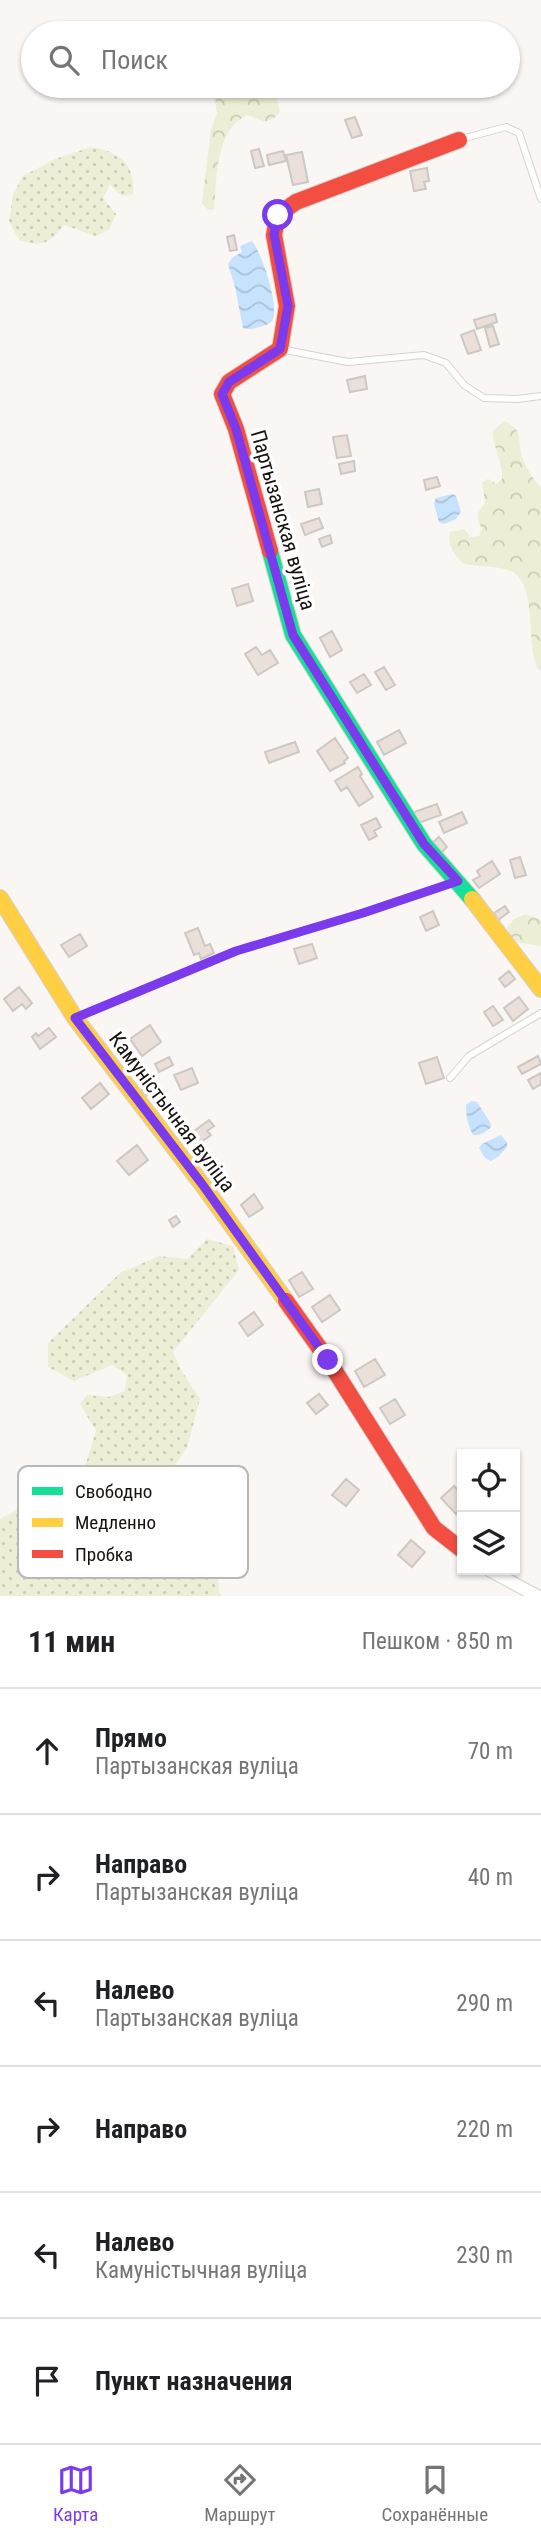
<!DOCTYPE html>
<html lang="ru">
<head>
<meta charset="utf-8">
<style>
  body { margin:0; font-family:"Roboto Condensed",sans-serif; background:#f2f2f2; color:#202124 }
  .controls { position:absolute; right:21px; bottom:21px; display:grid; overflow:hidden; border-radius:0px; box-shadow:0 2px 5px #0004 }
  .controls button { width:63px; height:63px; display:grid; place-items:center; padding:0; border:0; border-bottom:2px solid #e0e0e0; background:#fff; color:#202124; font:35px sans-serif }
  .stop { position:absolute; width:21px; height:21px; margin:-16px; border:5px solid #7c3aed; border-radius:50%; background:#fff }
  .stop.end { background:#7c3aed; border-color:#fff; box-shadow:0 2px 7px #0008 }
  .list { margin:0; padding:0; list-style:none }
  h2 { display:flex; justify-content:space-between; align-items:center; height:91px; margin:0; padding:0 28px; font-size:30px }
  h2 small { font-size:23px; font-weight:400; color:#757577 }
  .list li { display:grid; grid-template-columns:46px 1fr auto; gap:21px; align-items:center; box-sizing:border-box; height:126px; padding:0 28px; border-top:2px solid #e0e0e0 }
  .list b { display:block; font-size:26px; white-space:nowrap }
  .list p { margin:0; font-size:23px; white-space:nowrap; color:#757577 }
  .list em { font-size:23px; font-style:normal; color:#757577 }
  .icon { flex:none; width:38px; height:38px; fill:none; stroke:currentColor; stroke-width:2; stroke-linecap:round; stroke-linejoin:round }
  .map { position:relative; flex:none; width:541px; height:1596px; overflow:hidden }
  .search { position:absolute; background:#fff; box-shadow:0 2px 5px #0004; left:21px; right:21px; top:21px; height:77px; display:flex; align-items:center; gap:18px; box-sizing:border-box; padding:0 24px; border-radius:38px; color:#757577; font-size:26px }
  .sheet { height:847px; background:#fff }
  nav { display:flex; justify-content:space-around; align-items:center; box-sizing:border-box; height:98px; border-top:2px solid #e0e0e0; background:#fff; font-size:19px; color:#757577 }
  nav a { display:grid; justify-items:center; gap:4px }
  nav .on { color:#7c3aed }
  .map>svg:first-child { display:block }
  .grass { fill:url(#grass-dots) }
  .forest { fill:url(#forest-crowns) }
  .water { fill:url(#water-waves) }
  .building { fill:#eadfd9; stroke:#ccc8c6; stroke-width:2 }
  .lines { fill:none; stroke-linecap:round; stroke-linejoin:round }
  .lane-casing { stroke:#d6d2cf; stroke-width:8 }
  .street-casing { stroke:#d6d2cf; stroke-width:14 }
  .fast-casing { stroke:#d6d2cf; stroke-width:18 }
  .slow-casing { stroke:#d6d2cf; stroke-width:18 }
  .jam-casing { stroke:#d6d2cf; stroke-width:18 }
  .lane { stroke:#fefefd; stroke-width:6 }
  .street { stroke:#fefefd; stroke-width:12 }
  .fast { stroke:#16e098; stroke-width:16 }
  .slow { stroke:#ffcf43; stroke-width:16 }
  .jam { stroke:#f24e42; stroke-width:16 }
  .route { stroke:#7c3aed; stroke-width:9 }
  .labels { text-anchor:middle; stroke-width:7; stroke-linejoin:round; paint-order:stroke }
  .street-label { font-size:21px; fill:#17120f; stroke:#fff }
  .key { fill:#fff; stroke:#b9b8b7; stroke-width:2 }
  .key-label { font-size:19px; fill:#17120f }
</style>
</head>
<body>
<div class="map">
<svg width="541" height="1596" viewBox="0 0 541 1596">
  <defs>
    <pattern id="grass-dots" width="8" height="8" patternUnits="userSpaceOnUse" patternTransform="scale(1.75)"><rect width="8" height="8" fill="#ecefd5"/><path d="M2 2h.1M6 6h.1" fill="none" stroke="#caccb6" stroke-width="1.8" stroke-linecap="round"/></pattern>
    <pattern id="forest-crowns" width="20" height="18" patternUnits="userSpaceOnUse" patternTransform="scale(1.75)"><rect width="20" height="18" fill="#ecefd5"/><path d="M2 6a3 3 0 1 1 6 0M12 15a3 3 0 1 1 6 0" fill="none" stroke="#caccb6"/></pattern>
    <pattern id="water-waves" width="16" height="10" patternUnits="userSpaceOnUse" patternTransform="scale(1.75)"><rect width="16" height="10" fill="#c6e2fc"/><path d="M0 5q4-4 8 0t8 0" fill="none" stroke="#a9c1d7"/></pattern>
  </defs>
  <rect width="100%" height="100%" fill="#faf6f4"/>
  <path class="grass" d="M91,147c29,5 44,16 42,47l-11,2 -12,-11 -7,13 13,16 -7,16 -13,6 -32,-11c-15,19 -21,22 -45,15l-10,-18 4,-27 10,-19 32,-17z
    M207,1239l26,7 6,24 -66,82 8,18 19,29 -13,49 -23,32 24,25 28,37 3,51 3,3h-222v-77l23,-12 19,-23 42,-14 12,-39 -16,-27 7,-9 22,2 16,-6 2,-16 -15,-10 -38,16 -26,-14v-24l72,-70 39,-17 28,3z"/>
  <path class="forest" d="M197,86h77l6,26 -7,7 -9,3 -16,-7c-33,14 -31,63 -34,94l-6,1 -6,-7 9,-74 6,-16 -2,-14z
    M504,421c19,8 14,17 17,32 3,13 12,25 20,35v183c-18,-14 0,-85 -30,-100 -15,-6 -33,-3 -49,-8 -8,-10 -15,-17 -12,-31l14,-3 7,8 8,-1 3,-7c-6,-12 -6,-16 3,-26l-3,-21 6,-3 9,5 5,-5c1,-18 -9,-30 -9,-48z
    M526,914l15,6v26l-27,-4 -7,-14 7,-9z"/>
  <path class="water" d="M252,241c9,10 27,64 21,78 -2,5 -9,7 -14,8 -6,2 -10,3 -16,1l-8,-41 -7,-23 4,-6 10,-6 -2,-6z
    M453,494l3,2 5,16 -5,7 -12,5 -5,-2 -5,-18 2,-6z
    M472,1101l5,1 13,20 1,5c-5,5 -11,9 -18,8 -5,-10 -7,-19 -7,-30z
    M501,1135l6,7v5l-9,10 -7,4 -6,-3 -6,-10 3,-4z"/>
  <path class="building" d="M355,117l7,18 -10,3 -7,-18z
    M259,149l5,17 -9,2 -4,-17z
    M283,151l3,10 -17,4 -2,-10z
    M302,152l6,30 -15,3 -7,-30z
    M427,168l2,13 -5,1 2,7 -12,2 -4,-20z
    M234,235l3,15 -7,1 -3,-14z
    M495,314l2,8 -20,7 -3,-9z
    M493,326l6,18 -9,3 -5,-19z
    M474,330l7,20 -13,4 -7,-19z
    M365,376l2,13 -17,3 -3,-12z
    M347,435l4,21 -14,2 -4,-21z
    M354,461l1,10 -14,3 -2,-10z
    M437,477l3,9 -14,4 -2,-10z
    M319,489l3,15 -14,3 -3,-15z
    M319,518l4,10 -18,7 -4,-11z
    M330,535l2,8 -10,4 -3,-8z
    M248,584l5,17 -16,5 -5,-17z
    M332,631l10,19 -12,7 -10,-19z
    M256,647l6,8 8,-5 8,13 -20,12 -13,-21z
    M384,667l11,18 -9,5 -11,-18z
    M364,674l7,11 -14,8 -7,-11z
    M399,730l7,13 -22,12 -7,-13z
    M335,738l13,20 -4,3 1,2 -15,8 -13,-20z
    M295,742l4,10 -30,11 -4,-11z
    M358,767l4,7 -2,2 13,21 -14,9 -12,-19 -6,4 -6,-10z
    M437,804l4,11 -23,8 -4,-11z
    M462,812l5,11 -23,10 -5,-11z
    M376,818l5,9 -7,4 3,5 -8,4 -8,-15z
    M439,837l8,10 -6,6 -9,-10z
    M520,857l6,18 -11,3 -5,-18z
    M492,861l8,13 -21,14 -6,-8 7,-4 -3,-5z
    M505,906l4,6 -11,8 -4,-7z
    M433,911l6,14 -13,6 -6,-14z
    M198,928l7,18 5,-2 4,9 -13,6 -2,-6 -5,2 -9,-22z
    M80,934l7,12 -18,11 -8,-12z
    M312,944l5,14 -18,6 -5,-15z
    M509,971l6,8 -10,8 -6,-8z
    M19,987l13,16 -6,6 -4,-5 -9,7 -9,-12z
    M519,997l9,12 -15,12 -9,-13z
    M493,1006l10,14 -10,6 -9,-14z
    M150,1025l11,17 -19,14 -12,-17z
    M49,1028l7,9 -16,12 -8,-12 4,-4 2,3z
    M538,1056l3,8 -19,10 -4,-7z
    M169,1057l4,8 -14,7 -4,-8z
    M437,1057l7,21 -18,6 -7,-21z
    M192,1068l6,15 -17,7 -7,-15z
    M541,1073v11l-8,5 -5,-9z
    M100,1083l9,11 -18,15 -9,-11z
    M151,1083l4,6 -9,7 -5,-6z
    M209,1120l5,6 -7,5 4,4 -10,7 -7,-11z
    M137,1145l11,15 -19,15 -12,-14z
    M254,1194l9,14 -14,9 -8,-12z
    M176,1216l4,6 -7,5 -4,-7z
    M302,1272l11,17 -14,8 -10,-17z
    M330,1295l10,15 -18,12 -10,-15z
    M254,1312l9,13 -15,11 -9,-13z
    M375,1359l10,16 -21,12 -9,-16z
    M319,1394l9,11 -12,9 -9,-11z
    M395,1399l10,16 -15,9 -10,-16z
    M346,1479l13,11 -13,16 -14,-11z
    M454,1486l8,9v13l-6,6 -15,-16z
    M411,1540l14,12 -13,15 -14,-12z"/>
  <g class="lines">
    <g class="lane-casing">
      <path id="lane" d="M461,139l45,-12 13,6 22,66
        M280,349l68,13 76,-7 22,8 18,22 20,13 33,1 24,-3
        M76,1018l160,-67 127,-38 92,-31
        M450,1078l19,-22 72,-43"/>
    </g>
    <g class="street-casing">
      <path id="street" d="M489,1570l48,26"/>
    </g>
    <g class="fast-casing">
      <path id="fast" d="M270,551l23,84 131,209 48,55"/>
    </g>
    <g class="slow-casing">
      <path id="slow" d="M0,898l75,120 127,166 84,117
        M472,899l69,90"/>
    </g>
    <g class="jam-casing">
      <path id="jam" d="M270,551l-34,-122 -14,-35 7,-12 51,-33 7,-43 -13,-71 4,-20 18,-13 163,-62
        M286,1301l42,59 106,168 28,22"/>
    </g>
    <use href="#lane" class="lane"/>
    <use href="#street" class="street"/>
    <use href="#fast" class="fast"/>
    <use href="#slow" class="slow"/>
    <use href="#jam" class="jam"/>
  </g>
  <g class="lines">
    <path class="route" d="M278,215l-4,19 14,72 -8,43 -51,33 -7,12 14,35 57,206 131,209 34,37 -95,32 -127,38 -161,67 127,166 126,176"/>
  </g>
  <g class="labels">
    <g class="street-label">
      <text transform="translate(283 520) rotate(74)" y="7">Партызанская вуліца</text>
      <text transform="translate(172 1112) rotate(53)" y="7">Камуністычная вуліца</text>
    </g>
  </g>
  <rect x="18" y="1466" width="230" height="112" rx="10" class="key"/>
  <rect x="32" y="1487" width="31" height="8" fill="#16e098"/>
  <rect x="32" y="1518" width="31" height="9" fill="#ffcf43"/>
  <rect x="32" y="1550" width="31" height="8" fill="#f24e42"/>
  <g class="key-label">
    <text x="75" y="1498">Свободно</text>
    <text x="75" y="1529">Медленно</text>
    <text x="75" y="1561">Пробка</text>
  </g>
</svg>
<div class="controls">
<button><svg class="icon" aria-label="locate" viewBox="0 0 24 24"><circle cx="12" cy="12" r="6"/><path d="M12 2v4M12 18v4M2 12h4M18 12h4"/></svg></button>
<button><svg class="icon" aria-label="layers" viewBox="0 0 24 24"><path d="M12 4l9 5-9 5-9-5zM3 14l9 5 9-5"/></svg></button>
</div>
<div class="stop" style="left:278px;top:215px"></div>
<div class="stop end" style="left:328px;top:1360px"></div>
<div class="search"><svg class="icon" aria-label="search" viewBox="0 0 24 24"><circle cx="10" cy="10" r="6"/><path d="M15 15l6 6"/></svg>Поиск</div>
</div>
<section class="sheet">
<h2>11 мин<small>Пешком · 850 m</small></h2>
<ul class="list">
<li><svg class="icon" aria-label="ahead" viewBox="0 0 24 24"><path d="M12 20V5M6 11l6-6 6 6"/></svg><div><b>Прямо</b><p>Партызанская вуліца</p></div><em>70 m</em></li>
<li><svg class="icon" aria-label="right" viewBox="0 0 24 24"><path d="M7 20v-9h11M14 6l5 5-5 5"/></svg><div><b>Направо</b><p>Партызанская вуліца</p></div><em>40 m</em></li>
<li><svg class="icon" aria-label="left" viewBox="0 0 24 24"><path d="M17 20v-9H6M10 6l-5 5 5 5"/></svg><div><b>Налево</b><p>Партызанская вуліца</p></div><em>290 m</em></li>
<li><svg class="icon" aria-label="right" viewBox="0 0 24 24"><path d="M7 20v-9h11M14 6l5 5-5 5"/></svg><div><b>Направо</b></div><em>220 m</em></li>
<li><svg class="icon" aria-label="left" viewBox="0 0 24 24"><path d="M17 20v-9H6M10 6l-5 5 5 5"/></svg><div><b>Налево</b><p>Камуністычная вуліца</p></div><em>230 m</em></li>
<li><svg class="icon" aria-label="arrive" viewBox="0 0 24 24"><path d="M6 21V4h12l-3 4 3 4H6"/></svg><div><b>Пункт назначения</b></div></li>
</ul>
</section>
<nav>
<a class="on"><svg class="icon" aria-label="map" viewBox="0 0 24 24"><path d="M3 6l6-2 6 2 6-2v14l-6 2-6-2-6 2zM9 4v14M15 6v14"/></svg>Карта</a>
<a><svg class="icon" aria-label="directions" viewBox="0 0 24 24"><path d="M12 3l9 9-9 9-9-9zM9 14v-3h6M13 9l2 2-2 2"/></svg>Маршрут</a>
<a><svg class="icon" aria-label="saved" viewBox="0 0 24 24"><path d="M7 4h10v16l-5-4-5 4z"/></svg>Сохранённые</a>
</nav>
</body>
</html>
